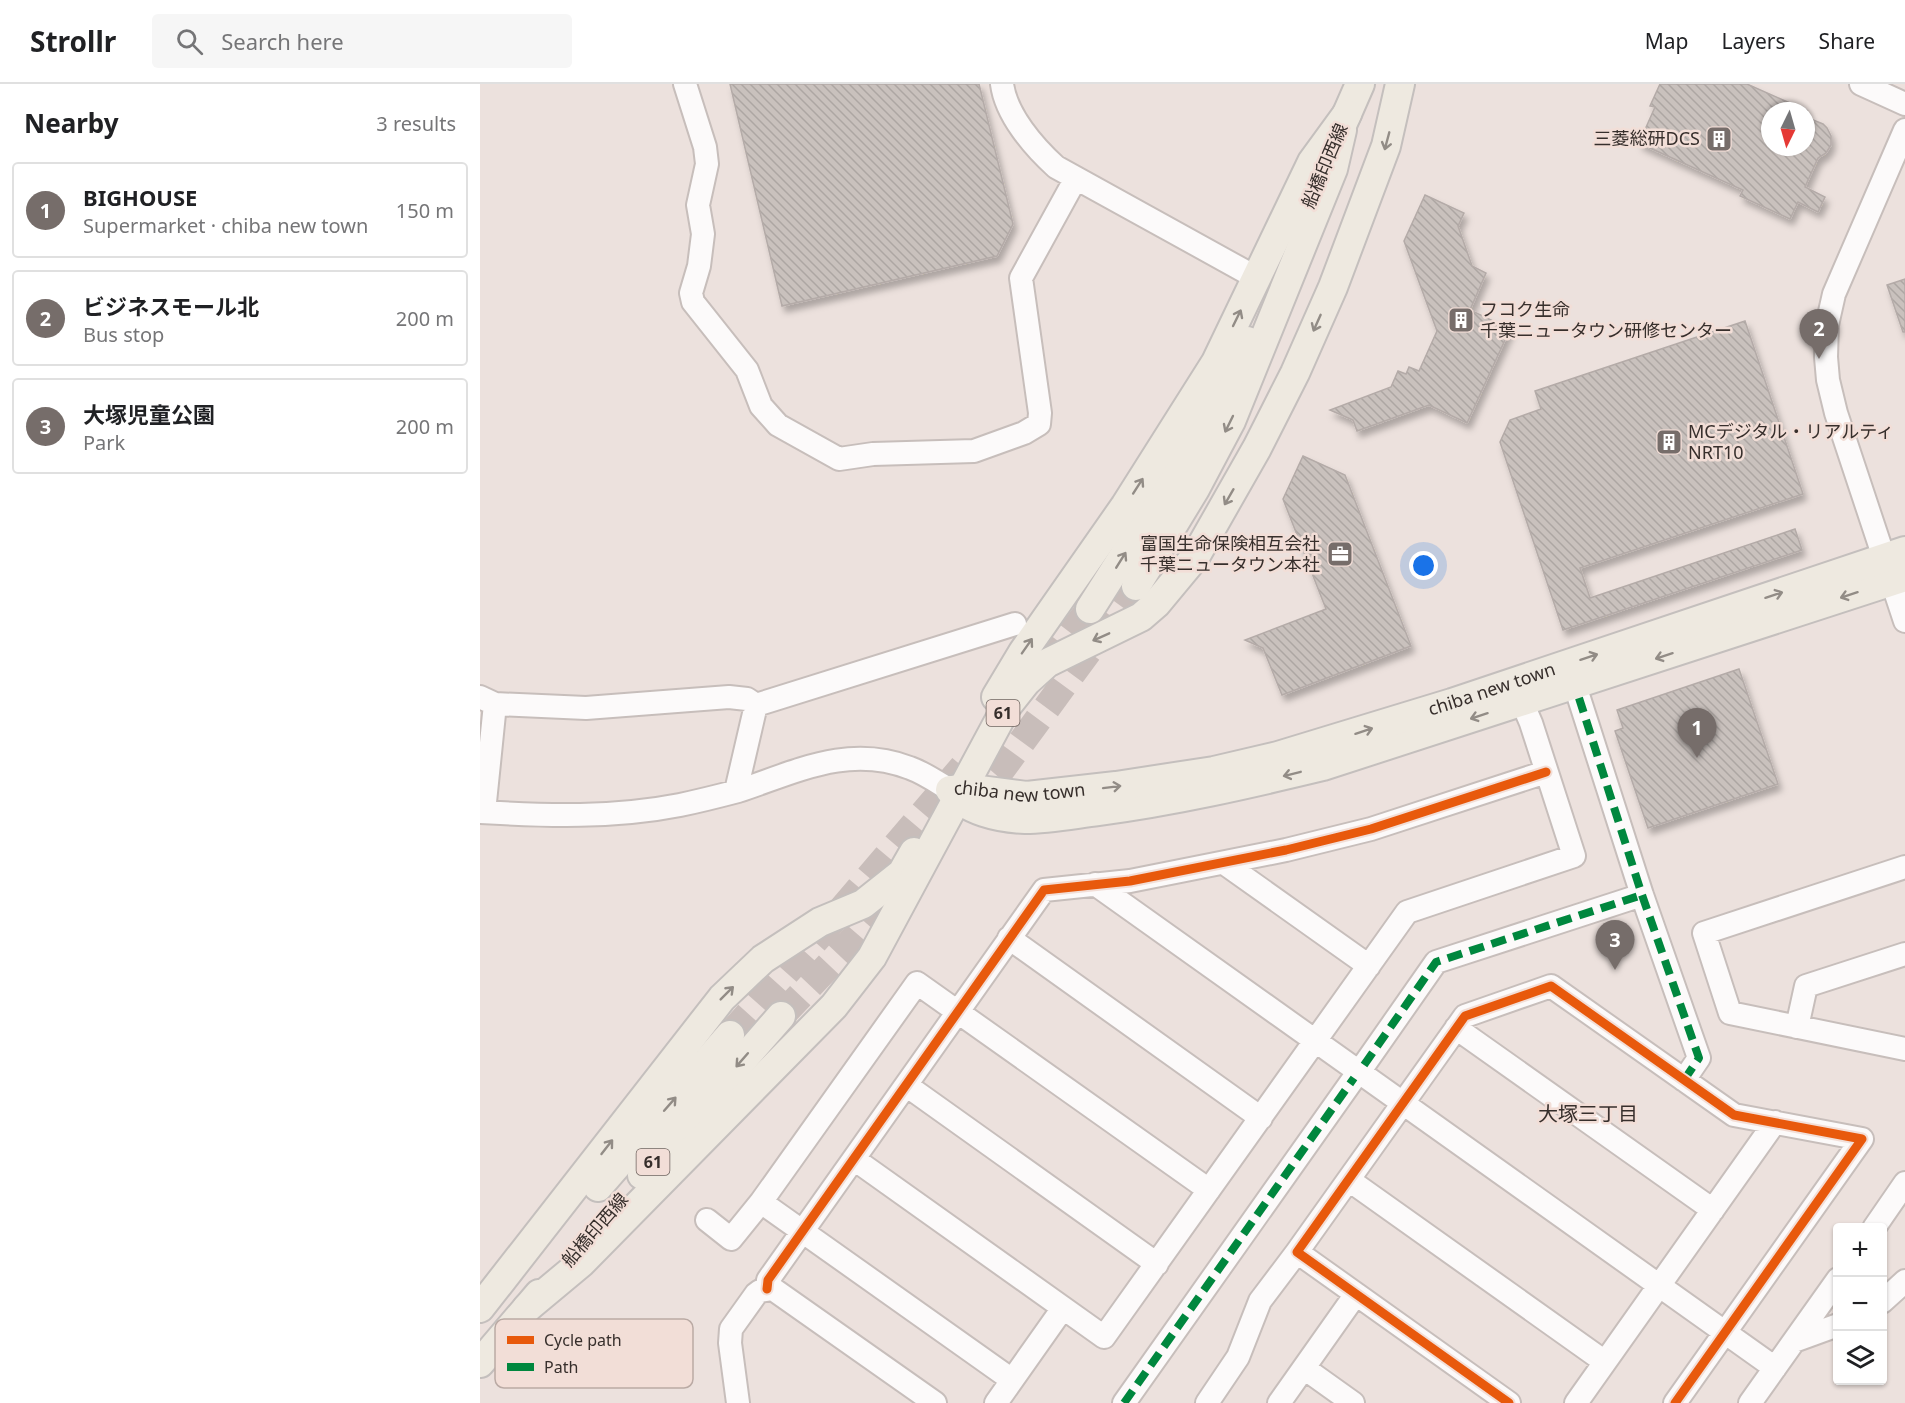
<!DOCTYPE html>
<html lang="en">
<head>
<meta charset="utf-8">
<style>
  body { margin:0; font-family:"Noto Sans","Noto Sans JP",sans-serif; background:#f6f6f6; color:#202124 }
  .controls { position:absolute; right:18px; bottom:18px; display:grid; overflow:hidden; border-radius:6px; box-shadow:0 2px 4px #0004 }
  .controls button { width:54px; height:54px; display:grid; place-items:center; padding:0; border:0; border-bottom:2px solid #e0e0e0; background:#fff; color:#202124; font:30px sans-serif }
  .compass { position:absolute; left:1281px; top:18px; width:54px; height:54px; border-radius:50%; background:#fff; box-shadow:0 2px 4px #0004; rotate:185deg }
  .you { position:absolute; left:944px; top:482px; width:21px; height:21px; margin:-15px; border:4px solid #fff; border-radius:50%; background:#1a73e8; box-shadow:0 0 0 9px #1a73e833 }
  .badge { display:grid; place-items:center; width:39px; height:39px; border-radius:50%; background:#766d6a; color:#fff; font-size:20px; font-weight:700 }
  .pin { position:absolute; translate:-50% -50px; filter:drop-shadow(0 2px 3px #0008) }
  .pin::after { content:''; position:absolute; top:32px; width:21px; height:18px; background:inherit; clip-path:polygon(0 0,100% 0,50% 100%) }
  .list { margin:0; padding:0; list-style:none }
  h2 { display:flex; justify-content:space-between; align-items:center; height:78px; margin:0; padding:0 24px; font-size:26px }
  h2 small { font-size:20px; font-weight:400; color:#757577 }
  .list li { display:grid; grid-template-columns:39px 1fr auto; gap:18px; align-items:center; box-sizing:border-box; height:96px; margin:0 12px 12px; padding:0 12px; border:2px solid #e0e0e0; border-radius:6px }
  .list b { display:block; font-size:22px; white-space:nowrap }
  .list p { margin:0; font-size:20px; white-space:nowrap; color:#757577 }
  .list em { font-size:20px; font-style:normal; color:#757577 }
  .icon { flex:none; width:33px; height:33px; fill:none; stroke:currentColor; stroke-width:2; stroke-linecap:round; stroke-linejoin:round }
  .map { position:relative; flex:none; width:1425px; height:1319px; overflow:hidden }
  header { display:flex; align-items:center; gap:36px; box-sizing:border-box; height:84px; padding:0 30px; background:#fff; border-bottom:2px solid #e0e0e0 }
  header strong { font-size:28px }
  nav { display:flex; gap:33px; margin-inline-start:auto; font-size:21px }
  .search { width:420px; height:54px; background:#f6f6f6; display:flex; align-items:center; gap:15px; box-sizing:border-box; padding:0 21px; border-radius:6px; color:#757577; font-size:22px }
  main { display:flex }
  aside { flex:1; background:#fff }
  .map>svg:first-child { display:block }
  .building { fill:url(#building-back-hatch); stroke:#b4aba8; stroke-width:1.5; filter:url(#shadow) }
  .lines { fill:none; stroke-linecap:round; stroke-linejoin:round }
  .major-tunnel { stroke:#c8bdba; stroke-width:28; stroke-dasharray:28 14; stroke-linecap:butt }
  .minor-casing { stroke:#c7bebb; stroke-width:26 }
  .major-casing { stroke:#c4bfbd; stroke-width:32 }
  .minor { stroke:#fcfafa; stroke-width:22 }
  .major { stroke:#eee9e0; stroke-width:28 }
  .quiet { stroke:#00873e; stroke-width:8; stroke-dasharray:15 8; stroke-linecap:butt }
  .cycleway-casing { stroke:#f2ded7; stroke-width:13 }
  .cycleway { stroke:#e8590c; stroke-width:9 }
  .oneway { stroke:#928c86 }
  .labels { text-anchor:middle; stroke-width:5; stroke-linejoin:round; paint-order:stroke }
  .shield { fill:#f2ded7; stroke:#6f645f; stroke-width:1.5 }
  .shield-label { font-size:16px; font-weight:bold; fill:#372f2c }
  .poi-label { font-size:18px; fill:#372f2c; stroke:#f2ded7; text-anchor:end }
  .street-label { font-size:18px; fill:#372f2c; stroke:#f2ded7 }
  .neighbourhood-label { font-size:20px; fill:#372f2c; stroke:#f2ded7 }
  .key { fill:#f2ded7; stroke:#baaaa4; stroke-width:1.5 }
  .key-label { font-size:16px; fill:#372f2c }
</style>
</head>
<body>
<header>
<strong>Strollr</strong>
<div class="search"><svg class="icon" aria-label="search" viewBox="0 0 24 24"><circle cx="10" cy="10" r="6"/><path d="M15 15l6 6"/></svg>Search here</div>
<nav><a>Map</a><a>Layers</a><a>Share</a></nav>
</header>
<main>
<aside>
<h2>Nearby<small>3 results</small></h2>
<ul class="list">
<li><span class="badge">1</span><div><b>BIGHOUSE</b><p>Supermarket · chiba new town</p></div><em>150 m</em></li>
<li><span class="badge">2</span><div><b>ビジネスモール北</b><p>Bus stop</p></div><em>200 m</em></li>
<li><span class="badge">3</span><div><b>大塚児童公園</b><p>Park</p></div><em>200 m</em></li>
</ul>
</aside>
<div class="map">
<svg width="1425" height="1319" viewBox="0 0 1425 1319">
  <defs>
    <pattern id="building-back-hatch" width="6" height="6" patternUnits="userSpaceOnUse" patternTransform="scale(1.5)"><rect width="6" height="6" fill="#c9c1bd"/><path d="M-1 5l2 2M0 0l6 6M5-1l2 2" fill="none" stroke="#ada6a3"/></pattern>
    <filter id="shadow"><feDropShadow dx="3.5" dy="6" stdDeviation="3" flood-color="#0004"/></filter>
  </defs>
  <rect width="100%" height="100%" fill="#ece1dd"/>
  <path class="building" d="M250,0h249l34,140 -16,32 -215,50z
    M1180,0h87l61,27h-38v36h36v-30l17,7 4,4 4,8v9l-5,8 -8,5 -13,29 20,10 -7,15 -20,-10 -8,17 -50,-23 3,-6 -104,-47 16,-36 -5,-1z
    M945,111l39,18 -6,13 14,40 14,7 -16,37 40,19 -43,94 -38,-18 -72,26 -4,-11 -23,-10 61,-23 7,-16 8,3 3,-7 10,4 18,-40 -33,-90z
    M1425,195v53h-2l-16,-47z
    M1265,237l58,173 -223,74 10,30 205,-69 7,21 -239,80 -63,-188 10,-22 31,-11 -6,-18z
    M823,372l42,19 66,171 -129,49 -19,-47 -18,-8 81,-31 -43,-110z
    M1259,585l39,115 -130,44 -33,-97 8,-3 -6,-18z"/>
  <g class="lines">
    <path class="major-tunnel" d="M566,583l44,-58
      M489,723l32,-37 135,-184
      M301,932l70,-74 54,-62
      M250,951l97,-108 136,-160"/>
    <g class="minor-casing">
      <path id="minor" d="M205,0l20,63 2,17 -9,41 5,29 -4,32 -8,27 2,9 54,68 14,36 17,19 61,34 34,-5 101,-3 50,-18 15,-9 1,-11 -19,-135 55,-100
        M522,0c4,31 32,63 54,83l201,111
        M1381,0l44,20
        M1425,46l-71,164 -7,31 -1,32 2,23 8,33 69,208
        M0,613l15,7 -11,108
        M1099,614l63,197 57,163 -15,22
        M15,620l91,4 143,-11 18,2 9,6 -20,86
        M276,621l259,-81
        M0,728c67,4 134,6 200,-7 19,-4 39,-9 58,-14 58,-19 110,-47 172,-23 14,5 27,14 40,22
        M744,779l145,103
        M1425,783l-201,66 26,80 175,36
        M615,800l680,484
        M529,854l252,180
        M1317,943l9,-41 99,-32
        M976,944l257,182
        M884,981l72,-103 206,-67
        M426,1001l251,179
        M374,1075l250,178 303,-425 167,-56 -43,-133 -9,-21
        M869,1096l256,182
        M227,1136l24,19 30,-37
        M1394,1144l31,-45
        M287,1205l1,-9 276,-390 86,-9 156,-31 85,-21 175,-57
        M1402,1218l23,-21
        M1314,1257l44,-16
        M824,1284l49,35
        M532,1296l-251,-178 156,-219 292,207
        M258,1319l-8,-60 1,-14 25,-35 4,-3 13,-2 162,114
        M516,1319l67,-95
        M644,1319l230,-325
        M727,1319l31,-46 22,-56 37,-49
        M799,1319l77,-109
        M1029,1319l-212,-151 168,-236 86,-30 183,129 128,24 -187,264
        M1096,1319l199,-281
        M1270,1319l88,-124"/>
    </g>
    <g class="major-casing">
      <g id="major">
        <path d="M859,48l21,-48"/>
        <path d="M656,502l59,-97 36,-68 102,-252 9,-39"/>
        <path d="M610,525c55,-87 112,-174 157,-268"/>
        <path d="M516,613l27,-45 102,-146 91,-144 96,-200 35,-48"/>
        <path d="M470,706c16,21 49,28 75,29 24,0 49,-5 73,-8 76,-10 150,-27 225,-45l582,-189"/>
        <path id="s1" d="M472,706l12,-2 63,8 89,-10 98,-15 64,-15 174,-53 453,-152"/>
        <path d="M162,1091l139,-159"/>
        <path d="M118,1103l132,-152"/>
        <path d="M0,1224l242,-310 41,-39 57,-37 43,-18 39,-31 12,-21"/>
        <path d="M47,1224l54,-45 253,-257 38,-49 135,-251 19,-24 21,-19 94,-46 15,-13 39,-47 62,-109 38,-75 38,-86 53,-141 14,-62"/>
        <path d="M0,1279l59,-69"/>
      </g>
    </g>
    <use href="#minor" class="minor"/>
    <use href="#major" class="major"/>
    <path class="quiet" d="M1099,614l63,197 57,163 -15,22
      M884,981l72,-103 206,-67
      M644,1319l230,-325"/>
    <g class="cycleway-casing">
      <path id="cycleway" d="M287,1205l1,-9 276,-390 86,-9 156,-31 85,-21 175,-57
        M1029,1319l-212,-151 168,-236 86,-30 183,129 128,24 -187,264"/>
    </g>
    <use href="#cycleway" class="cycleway"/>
  </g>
  <defs><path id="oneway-shaft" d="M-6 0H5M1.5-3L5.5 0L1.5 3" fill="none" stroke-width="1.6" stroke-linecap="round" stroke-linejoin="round" transform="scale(1.5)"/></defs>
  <g class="oneway">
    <use href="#oneway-shaft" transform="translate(907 57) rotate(105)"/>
    <use href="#oneway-shaft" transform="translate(757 234) rotate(-64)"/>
    <use href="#oneway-shaft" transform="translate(837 239) rotate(114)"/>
    <use href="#oneway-shaft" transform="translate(749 340) rotate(116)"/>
    <use href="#oneway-shaft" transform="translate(658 402) rotate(-57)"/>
    <use href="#oneway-shaft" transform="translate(749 413) rotate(120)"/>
    <use href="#oneway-shaft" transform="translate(641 476) rotate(-58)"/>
    <use href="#oneway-shaft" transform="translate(1294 511) rotate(-18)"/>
    <use href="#oneway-shaft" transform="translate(1369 511) rotate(162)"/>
    <use href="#oneway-shaft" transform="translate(621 553) rotate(156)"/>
    <use href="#oneway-shaft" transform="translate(547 562) rotate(-55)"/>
    <use href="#oneway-shaft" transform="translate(1184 572) rotate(162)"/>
    <use href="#oneway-shaft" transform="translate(1109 573) rotate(-18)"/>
    <use href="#oneway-shaft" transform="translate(999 632) rotate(162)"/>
    <use href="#oneway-shaft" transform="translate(884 647) rotate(-18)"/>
    <use href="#oneway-shaft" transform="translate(812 690) rotate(166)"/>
    <use href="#oneway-shaft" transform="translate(632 703) rotate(-7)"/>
    <use href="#oneway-shaft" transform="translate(247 909) rotate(-45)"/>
    <use href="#oneway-shaft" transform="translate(262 976) rotate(131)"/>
    <use href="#oneway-shaft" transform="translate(190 1020) rotate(-49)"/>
    <use href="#oneway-shaft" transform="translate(127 1063) rotate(-52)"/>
  </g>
  <defs>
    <g id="building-square" transform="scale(1.35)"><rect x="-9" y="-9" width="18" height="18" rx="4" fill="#766d6a" stroke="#f2ded7"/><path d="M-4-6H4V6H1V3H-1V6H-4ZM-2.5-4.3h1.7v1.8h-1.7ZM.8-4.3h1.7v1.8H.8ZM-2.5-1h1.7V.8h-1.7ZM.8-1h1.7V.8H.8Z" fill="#fff"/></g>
    <g id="office-square" transform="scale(1.35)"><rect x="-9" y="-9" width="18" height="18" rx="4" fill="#766d6a" stroke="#f2ded7"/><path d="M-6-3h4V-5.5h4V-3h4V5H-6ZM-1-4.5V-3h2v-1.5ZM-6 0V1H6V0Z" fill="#fff"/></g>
  </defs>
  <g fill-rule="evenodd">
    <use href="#building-square" x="1239" y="55"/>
    <use href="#building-square" x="981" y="236"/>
    <use href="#building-square" x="1189" y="358"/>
    <use href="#office-square" x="860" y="470"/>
  </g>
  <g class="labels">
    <g class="shield">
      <rect x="506.5" y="616" width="33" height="26" rx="4.5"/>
      <rect x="156.5" y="1065" width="33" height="26" rx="4.5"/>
    </g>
    <g class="shield-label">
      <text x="523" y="635">61</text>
      <text x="173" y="1084">61</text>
    </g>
    <g class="poi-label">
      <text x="1220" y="61">三菱総研DCS</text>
      <text x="1000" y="232" text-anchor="start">フコク生命<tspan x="1000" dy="21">千葉ニュータウン研修センター</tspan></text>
      <text x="1208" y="354" text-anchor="start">MCデジタル・リアルティ<tspan x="1208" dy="21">NRT10</tspan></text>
      <text x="840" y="466">富国生命保険相互会社<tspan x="840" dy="21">千葉ニュータウン本社</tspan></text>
    </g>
    <g class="street-label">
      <text transform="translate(845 82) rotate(-67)" y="6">船橋印西線</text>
      <text dy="6" stroke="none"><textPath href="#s1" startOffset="554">chiba new town</textPath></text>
      <text dy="6" stroke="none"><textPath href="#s1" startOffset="68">chiba new town</textPath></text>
      <text transform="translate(115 1146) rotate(-49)" y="6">船橋印西線</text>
    </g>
    <g class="neighbourhood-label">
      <text x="1108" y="1037">大塚三丁目</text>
    </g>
  </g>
  <rect x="15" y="1235" width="198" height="69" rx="9" class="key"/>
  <rect x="27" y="1252" width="27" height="8" fill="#e8590c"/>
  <rect x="27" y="1279" width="27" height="8" fill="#00873e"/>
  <g class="key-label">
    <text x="64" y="1262">Cycle path</text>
    <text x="64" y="1289">Path</text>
  </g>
</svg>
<div class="controls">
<button>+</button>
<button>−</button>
<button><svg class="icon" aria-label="layers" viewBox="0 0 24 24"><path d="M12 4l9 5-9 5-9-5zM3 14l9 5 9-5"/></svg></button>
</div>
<svg class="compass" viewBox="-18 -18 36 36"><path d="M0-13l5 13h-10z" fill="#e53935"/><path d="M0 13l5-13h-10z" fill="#757577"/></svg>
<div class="you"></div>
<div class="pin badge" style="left:1217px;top:674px">1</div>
<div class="pin badge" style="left:1339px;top:275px">2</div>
<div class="pin badge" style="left:1135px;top:886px">3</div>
</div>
</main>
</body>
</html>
